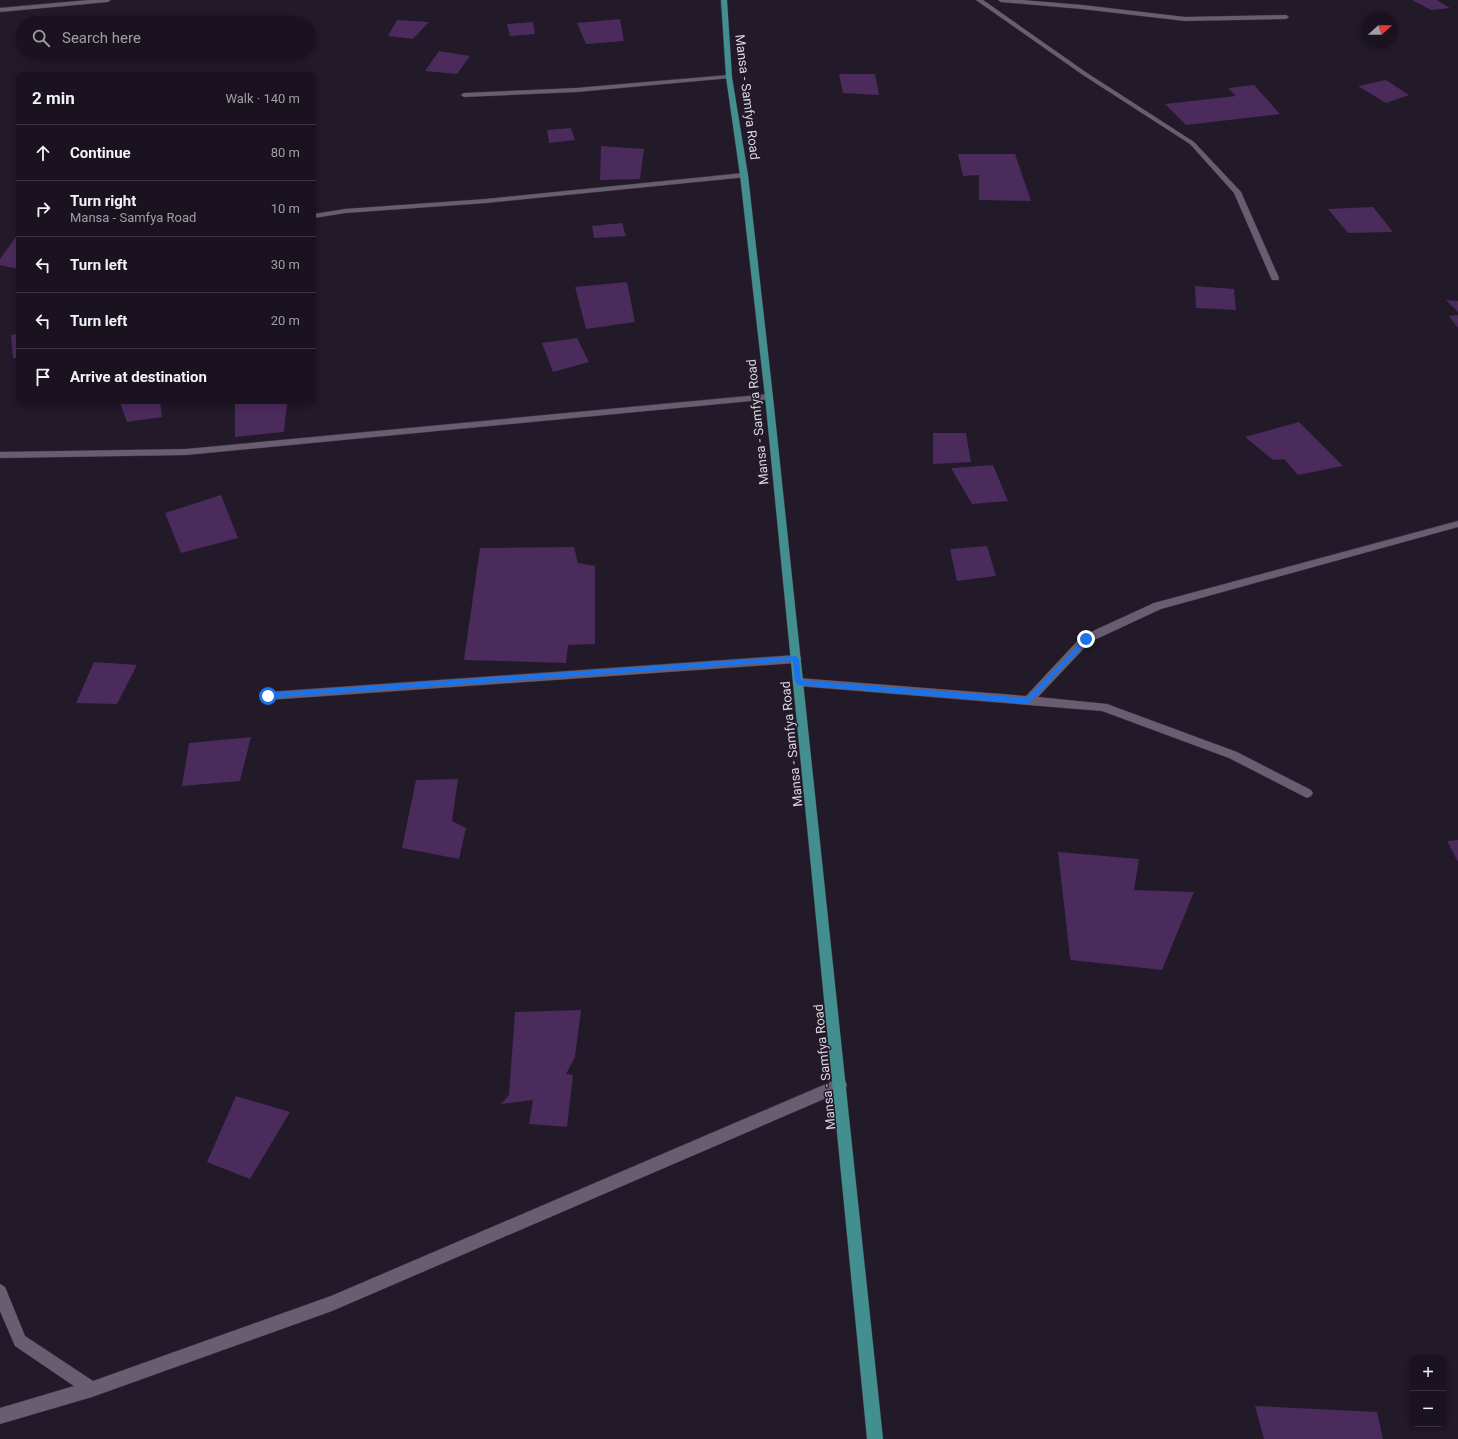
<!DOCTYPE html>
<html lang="en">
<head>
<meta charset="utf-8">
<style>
  body { margin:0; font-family:Roboto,sans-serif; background:#231c28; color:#f1f3f6 }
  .controls { position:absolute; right:12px; bottom:12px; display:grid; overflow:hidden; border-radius:6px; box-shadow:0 2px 6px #0003 }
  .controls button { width:36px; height:36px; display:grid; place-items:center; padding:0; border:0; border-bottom:1px solid #38323d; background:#1a131f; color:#f1f3f6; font:20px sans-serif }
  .compass { position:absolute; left:1362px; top:12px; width:36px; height:36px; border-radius:50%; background:#1a131f; box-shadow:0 2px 6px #0003; rotate:69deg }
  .stop { position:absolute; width:12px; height:12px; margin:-9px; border:3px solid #1a73e8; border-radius:50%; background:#fff }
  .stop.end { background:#1a73e8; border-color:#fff; box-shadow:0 1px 4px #0008 }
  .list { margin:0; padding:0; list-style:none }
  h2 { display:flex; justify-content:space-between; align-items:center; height:52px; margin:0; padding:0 16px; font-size:17px }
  h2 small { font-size:13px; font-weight:400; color:#9f9ea4 }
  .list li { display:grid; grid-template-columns:26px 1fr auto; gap:12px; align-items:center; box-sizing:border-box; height:56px; padding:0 16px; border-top:1px solid #38323d }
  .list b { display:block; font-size:15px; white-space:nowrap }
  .list p { margin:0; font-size:13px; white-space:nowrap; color:#9f9ea4 }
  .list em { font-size:13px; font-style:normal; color:#9f9ea4 }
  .icon { flex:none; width:22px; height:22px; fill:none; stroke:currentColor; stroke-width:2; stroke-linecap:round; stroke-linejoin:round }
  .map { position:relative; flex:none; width:1458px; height:1439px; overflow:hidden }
  .search { position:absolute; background:#1a131f; box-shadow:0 2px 6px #0003; left:16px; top:16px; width:300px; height:44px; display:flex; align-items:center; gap:10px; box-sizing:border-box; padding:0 14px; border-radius:22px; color:#9f9ea4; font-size:15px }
  .panel { position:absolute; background:#1a131f; box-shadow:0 2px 6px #0003; left:16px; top:72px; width:300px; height:332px; border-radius:6px }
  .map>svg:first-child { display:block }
  .building { fill:#4a2b5c }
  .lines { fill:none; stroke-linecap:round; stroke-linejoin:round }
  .minor-casing { stroke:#39323e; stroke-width:1 }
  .primary-casing { stroke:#39323e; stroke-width:1 }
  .minor { fill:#695e71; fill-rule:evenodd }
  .primary { fill:#438f90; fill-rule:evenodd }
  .route { fill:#1a73e8 }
  .labels { text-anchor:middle; stroke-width:3; stroke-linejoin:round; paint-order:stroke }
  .street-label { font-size:13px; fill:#dad4df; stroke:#221929 }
</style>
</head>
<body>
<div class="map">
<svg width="1458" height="1439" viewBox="0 0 1458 1439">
  <rect width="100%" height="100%" fill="#221929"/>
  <path class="building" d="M1412,0h25l13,8 -19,2z
    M164,17v6h-36l-1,-3z
    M620,19l4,22 -38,3 -9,-21z
    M397,20l32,2 -16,17 -25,-3z
    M533,22l2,12 -25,2 -3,-12z
    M439,51l31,5 -13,18 -32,-3z
    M839,74h36l4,21 -36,-2z
    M1386,80l23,15 -23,8 -28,-17z
    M1254,85l26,29 -94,11 -21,-21 71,-8 -8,-8z
    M571,128l4,12 -26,3 -2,-13z
    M601,146l43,3 -4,30 -40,1z
    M958,154h57l16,47 -52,-1v-25l-16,1z
    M1373,207l20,25 -45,1 -20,-24z
    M622,223l4,13 -32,2 -2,-12z
    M18,234v35l-18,-4v-6z
    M627,282l8,40 -49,7 -11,-42z
    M1195,286l39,3 2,21 -40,-2z
    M1446,300l12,1v11z
    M1458,315v13l-9,-12z
    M18,334v24h-5l-2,-23z
    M577,338l12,24 -36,10 -11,-29z
    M120,402h40l2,15 -35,5z
    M235,402h52l-3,30 -49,5z
    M1299,422l44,44 -45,9 -14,-16 -11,1 -28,-23z
    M933,433h33l5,29 -38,2z
    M993,465l15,36 -36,3 -21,-36z
    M221,495l17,43 -57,15 -16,-40z
    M987,546l9,30 -39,5 -7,-32z
    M574,547l4,16 17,3v78l-27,1 -2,18 -102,-3 16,-112z
    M94,662l43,3 -20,39 -41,-1z
    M251,737l-11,44 -58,5 7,-43z
    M458,779l-6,42 14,7 -7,31 -57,-11 14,-68z
    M1458,840v22l-11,-21z
    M1058,852l81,7 -5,31 60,2 -32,78 -91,-10 -1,-3z
    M581,1010l-6,47 -9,17 7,1 -6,52 -38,-3 4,-24 -32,4 8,-9 6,-83z
    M236,1096l54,16 -40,67 -43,-17z
    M1255,1406l122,6 6,27h-119z"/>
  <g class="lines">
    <g class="minor-casing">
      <path id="minor" d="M89,0h22l-3,2 -108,10v-4z
        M976,0h7l104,73 107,69 47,50 38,86 -1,2h-6l-1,-2 -37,-85 -44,-49 -107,-69z
        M998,0h24l60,5 103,12 101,-2 3,2 -3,2 -101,2 -103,-12 -81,-7z
        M729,75l3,2 -1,1 -155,14 -112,5 -3,-2 3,-2 112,-5z
        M744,173l4,2 -1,2 -261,26 -141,10 -31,5v-4l31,-5 141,-10z
        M769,394l4,3 -1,2 -586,56 -186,3v-6l186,-3z
        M1458,521v6l-297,82 -71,33 -52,55 69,7 130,48 74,38 2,3 -2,3 -4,2 -78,-40 -127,-47 -304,-25 -4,-1 -1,-3 1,-3 4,-1 228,18 56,-60 72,-33z
        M796,655l4,1 1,3 -1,3 -4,1 -528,37 -4,-1 -1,-3 1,-3 4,-1z
        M840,1078l5,2 2,5 -2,5 -513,221 -240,86 -92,27v-16l74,-22 -59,-40 -15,-35v-27l5,3 20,49 68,45 238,-85z"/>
    </g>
    <g class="primary-casing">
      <path id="primary" d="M721,0h6l5,77 16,98 25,222 110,1042h-16l-102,-1042 -25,-222 -14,-98z"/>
    </g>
    <use href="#minor" class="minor"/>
    <use href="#primary" class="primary"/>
  </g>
  <path class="route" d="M1086,637l2,1v3l-60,63 -230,-19 -3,-3 -2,-21 -525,37 -3,-2 3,-3 528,-37 3,3 2,21 226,18z"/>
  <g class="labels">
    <g class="street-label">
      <text transform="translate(748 97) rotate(83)" y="5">Mansa - Samfya Road</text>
      <text transform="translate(757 422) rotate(-96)" y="5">Mansa - Samfya Road</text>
      <text transform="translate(791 744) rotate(-96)" y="5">Mansa - Samfya Road</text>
      <text transform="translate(824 1067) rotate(-96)" y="5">Mansa - Samfya Road</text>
    </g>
  </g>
</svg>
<div class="controls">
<button>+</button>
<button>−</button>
</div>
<svg class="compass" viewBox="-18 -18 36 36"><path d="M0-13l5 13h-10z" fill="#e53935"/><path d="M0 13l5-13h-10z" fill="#9f9ea4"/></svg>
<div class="stop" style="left:268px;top:696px"></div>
<div class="stop end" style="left:1086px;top:639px"></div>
<div class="search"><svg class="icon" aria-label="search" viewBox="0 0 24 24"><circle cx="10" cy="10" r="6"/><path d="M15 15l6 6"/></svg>Search here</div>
<section class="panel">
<h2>2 min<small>Walk · 140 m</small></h2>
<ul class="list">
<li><svg class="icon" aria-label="ahead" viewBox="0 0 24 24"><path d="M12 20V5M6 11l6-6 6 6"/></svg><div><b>Continue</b></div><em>80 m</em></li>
<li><svg class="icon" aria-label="right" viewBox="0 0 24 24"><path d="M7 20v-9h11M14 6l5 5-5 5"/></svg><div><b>Turn right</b><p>Mansa - Samfya Road</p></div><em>10 m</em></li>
<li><svg class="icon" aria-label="left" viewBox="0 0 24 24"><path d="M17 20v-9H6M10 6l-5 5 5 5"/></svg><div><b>Turn left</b></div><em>30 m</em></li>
<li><svg class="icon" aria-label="left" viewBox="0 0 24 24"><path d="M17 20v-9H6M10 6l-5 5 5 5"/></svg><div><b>Turn left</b></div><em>20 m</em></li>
<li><svg class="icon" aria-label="arrive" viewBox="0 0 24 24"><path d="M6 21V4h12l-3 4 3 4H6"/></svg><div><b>Arrive at destination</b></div></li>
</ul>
</section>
</div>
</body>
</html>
